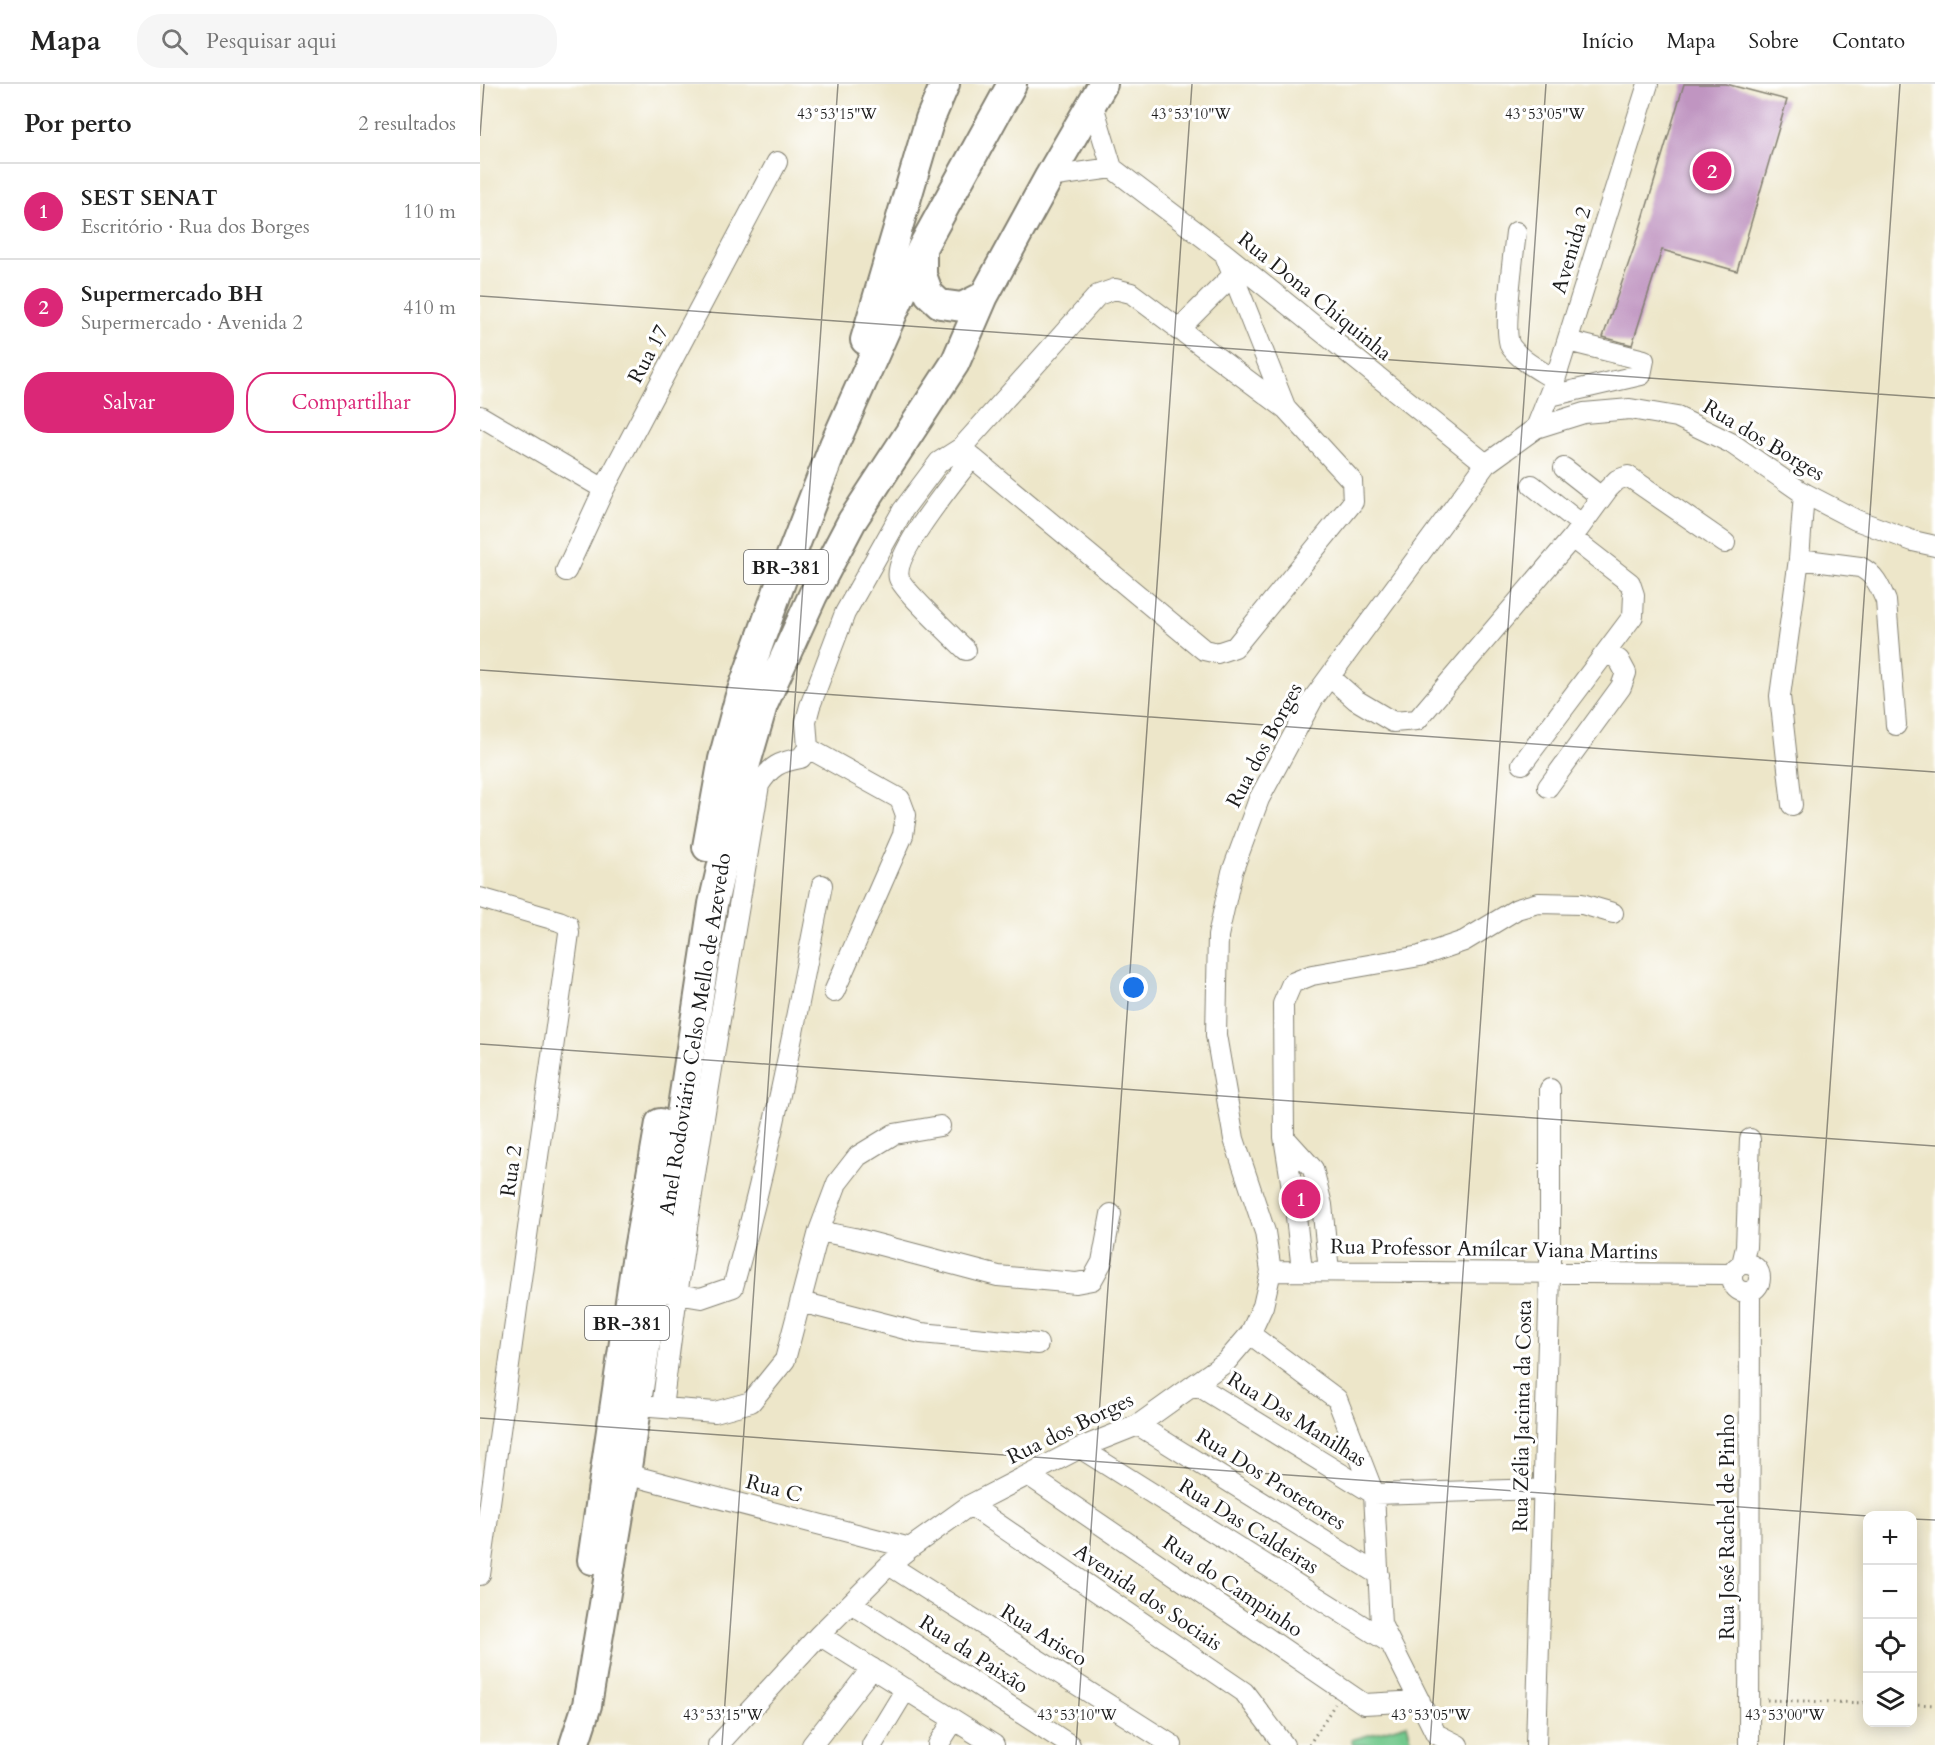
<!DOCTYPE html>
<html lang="pt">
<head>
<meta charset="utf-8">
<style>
  body { margin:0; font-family:Cardo,serif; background:#f6f6f6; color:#222 }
  .controls { position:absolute; right:18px; bottom:18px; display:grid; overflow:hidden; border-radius:12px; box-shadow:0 3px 15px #0003 }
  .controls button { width:54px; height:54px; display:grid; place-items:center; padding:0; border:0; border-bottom:2px solid #e0e0e0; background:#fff; color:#222; font:30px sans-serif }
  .you { position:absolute; left:654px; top:904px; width:21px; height:21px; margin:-15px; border:4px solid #fff; border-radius:50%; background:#1a73e8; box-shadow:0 0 0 9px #1a73e833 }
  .badge { display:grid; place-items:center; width:39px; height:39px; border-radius:50%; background:#db2777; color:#fff; font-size:20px; font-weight:700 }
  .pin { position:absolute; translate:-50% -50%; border:3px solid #fff; box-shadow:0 2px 6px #0006 }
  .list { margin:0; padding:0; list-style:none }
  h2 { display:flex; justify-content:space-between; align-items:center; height:78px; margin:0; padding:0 24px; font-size:26px }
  h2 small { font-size:20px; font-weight:400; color:#767676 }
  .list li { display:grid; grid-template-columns:39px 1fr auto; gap:18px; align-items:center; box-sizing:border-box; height:96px; padding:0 24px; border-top:2px solid #e0e0e0 }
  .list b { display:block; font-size:22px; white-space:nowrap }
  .list p { margin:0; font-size:20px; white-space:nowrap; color:#767676 }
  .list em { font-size:20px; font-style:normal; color:#767676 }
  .actions { display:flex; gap:12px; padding:18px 24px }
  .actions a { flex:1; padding:14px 0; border:2px solid #db2777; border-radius:24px; text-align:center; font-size:21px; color:#db2777 }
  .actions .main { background:#db2777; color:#fff }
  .icon { flex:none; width:33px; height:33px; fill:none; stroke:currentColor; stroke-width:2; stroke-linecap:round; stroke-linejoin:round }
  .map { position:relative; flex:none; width:1455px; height:1661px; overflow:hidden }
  header { display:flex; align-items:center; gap:36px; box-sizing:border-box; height:84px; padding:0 30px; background:#fff; border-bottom:2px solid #e0e0e0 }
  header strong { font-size:28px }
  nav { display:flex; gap:33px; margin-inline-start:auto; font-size:21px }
  .search { width:420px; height:54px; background:#f6f6f6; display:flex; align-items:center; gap:15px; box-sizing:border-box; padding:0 21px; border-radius:24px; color:#767676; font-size:22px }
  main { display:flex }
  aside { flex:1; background:#fff }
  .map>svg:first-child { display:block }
  .green { fill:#73c98d; stroke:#487254; stroke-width:1.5 }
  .building { fill:#c095c1 }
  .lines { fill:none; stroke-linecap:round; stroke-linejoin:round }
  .minor-casing { stroke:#848172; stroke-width:22 }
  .highway-casing { stroke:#848172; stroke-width:32 }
  .path { stroke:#848172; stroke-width:3; stroke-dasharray:1.5 4.5; stroke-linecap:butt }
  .minor { stroke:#fff; stroke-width:20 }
  .highway { stroke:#fff; stroke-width:28 }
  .ticks { fill:none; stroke:#1c1c1c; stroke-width:1.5; stroke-opacity:0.45 }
  .labels { text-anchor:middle; stroke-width:6; stroke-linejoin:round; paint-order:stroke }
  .shield { fill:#fff; stroke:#606060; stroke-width:1.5 }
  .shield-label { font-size:20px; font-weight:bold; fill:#1c1c1c }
  .street-label { font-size:21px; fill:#1c1c1c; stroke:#fff }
  .ticks-label { font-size:15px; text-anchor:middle; fill:#1c1c1c; stroke:#fff; stroke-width:6; stroke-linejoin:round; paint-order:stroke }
</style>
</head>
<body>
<header>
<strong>Mapa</strong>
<div class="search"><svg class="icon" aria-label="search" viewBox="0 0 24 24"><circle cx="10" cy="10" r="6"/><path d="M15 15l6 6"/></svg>Pesquisar aqui</div>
<nav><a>Início</a><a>Mapa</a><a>Sobre</a><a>Contato</a></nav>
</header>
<main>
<aside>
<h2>Por perto<small>2 resultados</small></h2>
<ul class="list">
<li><span class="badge">1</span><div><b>SEST SENAT</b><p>Escritório · Rua dos Borges</p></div><em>110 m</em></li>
<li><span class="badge">2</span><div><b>Supermercado BH</b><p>Supermercado · Avenida 2</p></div><em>410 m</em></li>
</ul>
<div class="actions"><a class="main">Salvar</a><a>Compartilhar</a></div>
</aside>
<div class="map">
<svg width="1455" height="1661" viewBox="0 0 1455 1661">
  <rect width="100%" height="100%" fill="#fff"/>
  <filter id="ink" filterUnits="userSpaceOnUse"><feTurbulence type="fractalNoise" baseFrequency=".0167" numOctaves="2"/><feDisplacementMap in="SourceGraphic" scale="12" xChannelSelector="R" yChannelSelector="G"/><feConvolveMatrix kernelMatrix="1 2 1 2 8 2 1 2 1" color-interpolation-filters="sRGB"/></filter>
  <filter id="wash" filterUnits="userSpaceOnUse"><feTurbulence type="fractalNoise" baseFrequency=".008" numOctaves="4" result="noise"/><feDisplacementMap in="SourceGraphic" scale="24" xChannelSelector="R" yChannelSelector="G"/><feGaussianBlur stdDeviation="1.35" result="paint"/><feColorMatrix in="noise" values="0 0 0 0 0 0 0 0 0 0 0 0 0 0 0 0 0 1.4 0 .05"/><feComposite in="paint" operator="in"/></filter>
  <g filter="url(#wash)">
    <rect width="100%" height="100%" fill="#ede6c9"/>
    <path class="green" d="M927,1640l6,21h-60l-2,-5z"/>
    <g id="blocks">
      <path class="building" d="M1204,0h42l61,16 -50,171 -75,-21 -30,95 -29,-8 33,-95z"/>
    </g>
  </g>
  <g filter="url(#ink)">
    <use href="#blocks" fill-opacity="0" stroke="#848172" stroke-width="1.5"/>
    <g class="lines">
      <g class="minor-casing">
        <path id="minor" d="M612,18l20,66 112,85 262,211
          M569,93l63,-9
          M1036,148c-2,19 -14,103 -5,115 11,15 29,23 44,33
          M745,171l61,154
          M698,246l55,-55
          M1070,312l91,-21 3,-15 -76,-19
          M0,332l124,73
          M1056,344l19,-48 93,-296
          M1084,384l37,29
          M1052,401l49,39
          M1319,475l61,8c15,7 20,20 26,34l10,124
          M86,487l38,-82 173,-327
          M486,566c-12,-12 -64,-61 -67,-72 -7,-24 57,-99 73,-121
          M850,593l26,23 37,22 24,-2 155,-182 36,-49 9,-9 11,-4 97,67
          M328,664l92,51 6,16 -3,20 -69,157
          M1042,680l111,-148 1,-21 -4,-12 -58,-45
          M1068,703l73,-100 5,-14 -7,-13 -13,-8
          M1312,721l-12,-109 19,-137 5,-66
          M0,814l79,23 9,4 1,8 -89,642
          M804,1053l29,32 9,36 7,66
          M339,1147l18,-48 21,-27 36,-22 46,-8
          M1252 1194a14 14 0 1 1 28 0a14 14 0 1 1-28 0Z
          M1262,1180l4,-17 4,-108
          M791,1187l461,3
          M822,1187l-7,-64 -11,-70 -1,-133 9,-21 20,-8 108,-19 44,-15 53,-32 21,-6 44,1 31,9
          M185,1208l36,6 32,-11c37,-132 63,-267 89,-402
          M321,1218l120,31 117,11
          M770,1250l87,65 37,95 7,130 55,110 22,11
          M715,1300l179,110 171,-5
          M171,1323l64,5 36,-10 34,-42 34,-129 35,7 144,38 78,7 16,-3 10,-18 9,-48
          M182,1324c26,-209 63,-416 97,-623 12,-19 20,-23 42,-27l7,-10 -2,-27 4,-15 35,-93 58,-103 36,-48 22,-14 137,-153 17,-6 16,4 155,116 66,72 1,21 -118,145 -18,6 -13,-3 -243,-202
          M658,1341l241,150
          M600,1364l310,195
          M146,1390l284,74
          M548,1391l336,229 56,-3
          M490,1421l274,187 40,53
          M409,1481l283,180
          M371,1519l219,142
          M339,1551l175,110
          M238,1661l101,-110 70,-70 21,-17 60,-43 110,-57 58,-23 88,-63 24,-28 13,-28 8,-35 -6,-39 -31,-93 -18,-104 2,-99 14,-64 27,-73 54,-100 173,-235 50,-36 48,-15 46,-4 47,8 54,26 69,48 56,29 57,21 22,5
          M332,1661l60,-77
          M392,1661l34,-56
          M458,1661l16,-25
          M1056,1661l14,-471v-185
          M1269,1661l1,-453"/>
      </g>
      <g class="highway-casing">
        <path id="highway" d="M442,167v24l7,19 11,10 22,3 22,-11
          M385,256l65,-221 15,-35
          M227,763l16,-88 16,-60 43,-120 52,-134 88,-197 90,-164
          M112,1476l43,-293 25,-144
          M94,1661l13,-40 39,-231 87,-570 31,-134 19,-65 50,-110 39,-74 103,-158 29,-67 65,-119 54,-93"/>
      </g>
      <path class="path" d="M1287,1616l101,3
        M1432,1620l23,1
        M829,1661l26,-41"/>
      <use href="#minor" class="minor"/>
      <use href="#highway" class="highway"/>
    </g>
  </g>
  <path class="ticks" d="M0,52l4,-52M0,212l1455,102M0,586l1455,102M0,960l1455,102M0,1334l1388,98M1432,1435l23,1M242,1661l116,-1661M596,1661l116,-1661M950,1661l116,-1661M1304,1661l116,-1661"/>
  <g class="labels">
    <g class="shield">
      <rect x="264" y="466" width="84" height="34" rx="4.5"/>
      <rect x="105" y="1222" width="84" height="34" rx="4.5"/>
    </g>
    <g class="shield-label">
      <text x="306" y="490">BR-381</text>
      <text x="147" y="1246">BR-381</text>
    </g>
    <g class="street-label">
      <text transform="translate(1091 166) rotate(-73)" y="7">Avenida 2</text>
      <text transform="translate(835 212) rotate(39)" y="7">Rua Dona Chiquinha</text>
      <text transform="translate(168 270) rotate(-62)" y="7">Rua 17</text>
      <text transform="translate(1284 356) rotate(31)" y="7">Rua dos Borges</text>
      <text transform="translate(784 661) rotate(-62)" y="7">Rua dos Borges</text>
      <text transform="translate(215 950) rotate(-81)" y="7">Anel Rodoviário Celso Mello de Azevedo</text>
      <text transform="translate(31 1087) rotate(-82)" y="7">Rua 2</text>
      <text transform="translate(1014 1165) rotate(1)" y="7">Rua Professor Amílcar Viana Martins</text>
      <text transform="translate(1042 1332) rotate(-89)" y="7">Rua Zélia Jacinta da Costa</text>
      <text transform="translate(817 1335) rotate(32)" y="7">Rua Das Manilhas</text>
      <text transform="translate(590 1344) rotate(-26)" y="7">Rua dos Borges</text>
      <text transform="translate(791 1395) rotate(32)" y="7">Rua Dos Protetores</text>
      <text transform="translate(294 1404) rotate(15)" y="7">Rua C</text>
      <text transform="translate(769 1442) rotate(32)" y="7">Rua Das Caldeiras</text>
      <text transform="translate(1247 1443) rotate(-90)" y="7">Rua José Rachel de Pinho</text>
      <text transform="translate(753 1502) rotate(34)" y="7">Rua do Campinho</text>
      <text transform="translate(668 1513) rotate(34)" y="7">Avenida dos Sociais</text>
      <text transform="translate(564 1551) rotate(32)" y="7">Rua Arisco</text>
      <text transform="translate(494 1570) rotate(33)" y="7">Rua da Paixão</text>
    </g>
  </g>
  <g class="ticks-label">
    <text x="357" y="35">43°53'15"W</text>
    <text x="711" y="35">43°53'10"W</text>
    <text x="1065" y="35">43°53'05"W</text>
    <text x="243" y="1636">43°53'15"W</text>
    <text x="597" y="1636">43°53'10"W</text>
    <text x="951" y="1636">43°53'05"W</text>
    <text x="1305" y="1636">43°53'00"W</text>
  </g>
</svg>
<div class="controls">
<button>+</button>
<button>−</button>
<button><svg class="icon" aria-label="locate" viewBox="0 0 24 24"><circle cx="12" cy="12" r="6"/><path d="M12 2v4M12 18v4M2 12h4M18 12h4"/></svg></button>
<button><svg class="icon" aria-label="layers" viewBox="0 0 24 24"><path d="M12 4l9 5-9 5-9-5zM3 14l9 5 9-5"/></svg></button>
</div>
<div class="you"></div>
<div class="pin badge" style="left:821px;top:1115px">1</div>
<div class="pin badge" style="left:1232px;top:87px">2</div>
</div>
</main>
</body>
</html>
